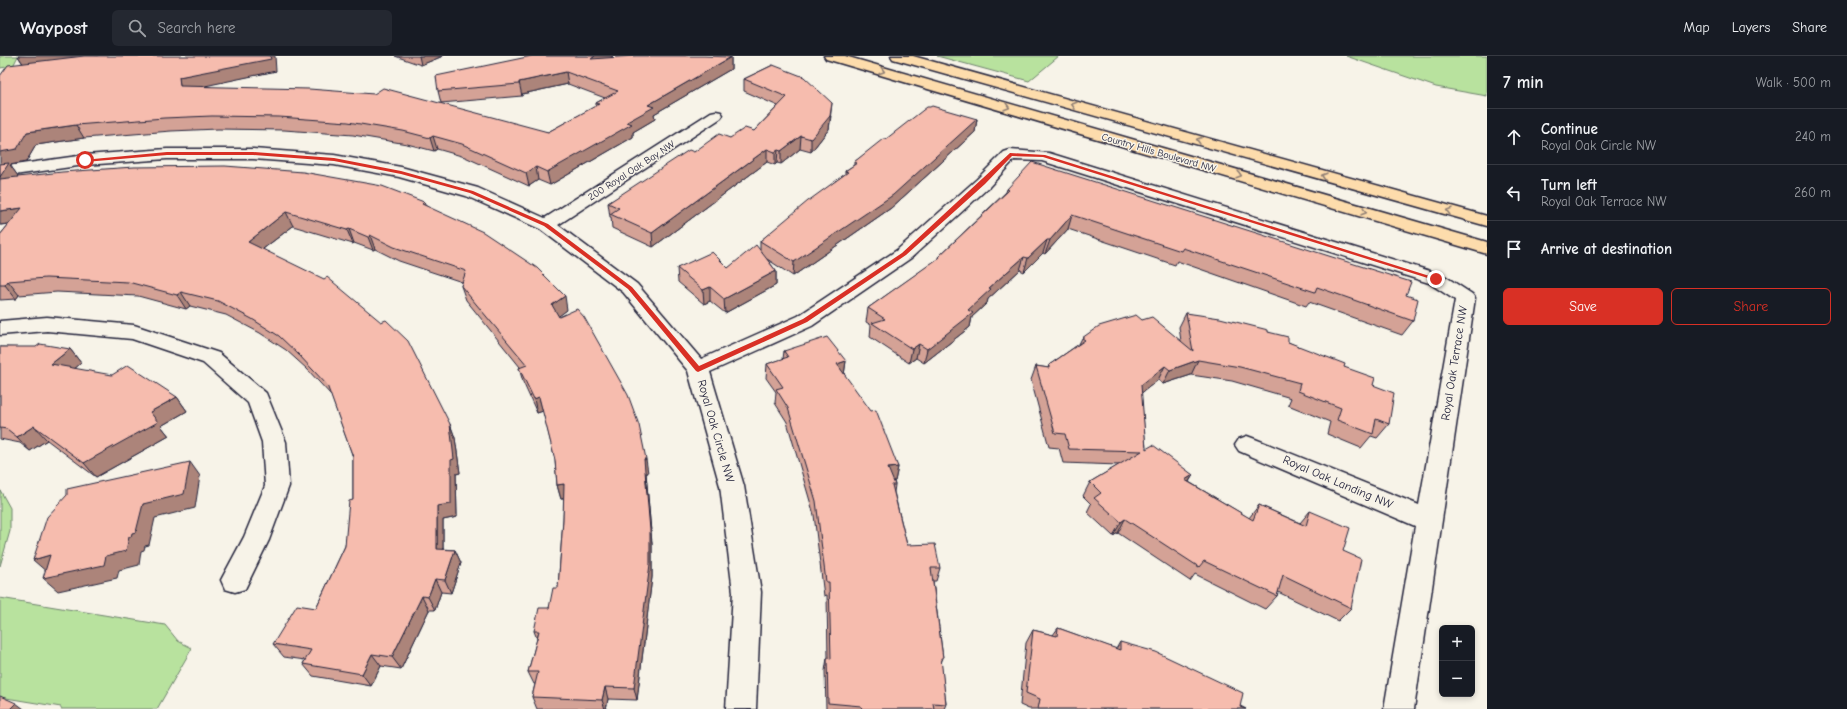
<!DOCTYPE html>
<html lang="en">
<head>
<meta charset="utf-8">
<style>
  body { margin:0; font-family:"Comic Neue",sans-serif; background:#242831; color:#f1f3f6 }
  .controls { position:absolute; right:12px; bottom:12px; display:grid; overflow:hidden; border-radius:6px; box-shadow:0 2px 6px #0003 }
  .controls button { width:36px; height:36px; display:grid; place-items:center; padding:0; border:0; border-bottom:1px solid #363941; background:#171b24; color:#f1f3f6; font:20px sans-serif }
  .stop { position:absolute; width:12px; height:12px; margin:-9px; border:3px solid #d93025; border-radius:50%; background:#fff }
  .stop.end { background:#d93025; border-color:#fff; box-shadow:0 1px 4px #0008 }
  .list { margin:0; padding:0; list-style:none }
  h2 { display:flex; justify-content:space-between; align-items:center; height:52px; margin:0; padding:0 16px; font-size:17px }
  h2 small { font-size:13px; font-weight:400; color:#9ea1a6 }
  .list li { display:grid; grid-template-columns:26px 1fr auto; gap:12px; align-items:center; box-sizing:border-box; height:56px; padding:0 16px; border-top:1px solid #363941 }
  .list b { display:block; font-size:15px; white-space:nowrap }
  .list p { margin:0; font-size:13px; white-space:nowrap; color:#9ea1a6 }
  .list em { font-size:13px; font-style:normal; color:#9ea1a6 }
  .actions { display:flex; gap:8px; padding:12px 16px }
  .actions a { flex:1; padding:9px 0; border:1px solid #d93025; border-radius:6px; text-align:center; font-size:14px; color:#d93025 }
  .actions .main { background:#d93025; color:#fff }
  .icon { flex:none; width:22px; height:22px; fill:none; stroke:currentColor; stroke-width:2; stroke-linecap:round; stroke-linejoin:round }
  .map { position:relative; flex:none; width:1487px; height:653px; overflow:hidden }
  header { display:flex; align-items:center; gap:24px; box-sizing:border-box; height:56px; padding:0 20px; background:#171b24; border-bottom:1px solid #363941 }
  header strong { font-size:19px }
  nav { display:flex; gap:22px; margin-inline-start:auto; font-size:14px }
  .search { width:280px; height:36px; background:#242831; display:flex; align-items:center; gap:10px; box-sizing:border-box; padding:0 14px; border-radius:6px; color:#9ea1a6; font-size:15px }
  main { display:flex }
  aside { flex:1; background:#171b24 }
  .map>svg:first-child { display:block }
  .green { fill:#b8e29e; stroke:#6d826c }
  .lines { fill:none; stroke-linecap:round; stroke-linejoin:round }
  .minor-casing { stroke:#22223b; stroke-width:3 }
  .major-casing { stroke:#22223b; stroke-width:3 }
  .minor { fill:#f7f3e8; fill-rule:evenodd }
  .major { fill:#fddcac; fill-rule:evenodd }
  .wall { fill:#d4a296; stroke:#22223b }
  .shaded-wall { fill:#ac847a; stroke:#22223b }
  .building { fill:#f6bcae; stroke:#22223b }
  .oneway { stroke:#907f74 }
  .route { fill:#d93025 }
  .labels { text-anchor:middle; stroke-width:3; stroke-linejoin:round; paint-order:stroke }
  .far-street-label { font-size:10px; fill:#22223b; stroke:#f7f3e8 }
  .street-label { font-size:12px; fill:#22223b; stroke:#f7f3e8 }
</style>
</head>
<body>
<header>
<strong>Waypost</strong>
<div class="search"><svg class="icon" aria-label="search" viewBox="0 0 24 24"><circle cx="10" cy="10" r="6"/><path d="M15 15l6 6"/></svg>Search here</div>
<nav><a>Map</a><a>Layers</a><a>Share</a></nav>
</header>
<main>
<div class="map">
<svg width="1487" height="653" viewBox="0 0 1487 653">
  <rect width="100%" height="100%" fill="#f7f3e8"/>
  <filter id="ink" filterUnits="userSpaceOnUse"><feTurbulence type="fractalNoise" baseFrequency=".025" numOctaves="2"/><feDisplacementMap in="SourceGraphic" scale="8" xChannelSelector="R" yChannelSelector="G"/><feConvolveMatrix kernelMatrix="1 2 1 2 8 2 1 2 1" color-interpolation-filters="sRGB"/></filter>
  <g filter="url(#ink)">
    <path class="green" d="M0,0h18l-5,10 -13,2z
      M937,0h122l-30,25z
      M1346,0h141v40l-51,-9z
      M0,434l10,18v23l-10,35z
      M0,542l165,27 13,16 14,7 -35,61h-96v-2l-61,-10z"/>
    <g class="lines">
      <g class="minor-casing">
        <path id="minor" d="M716,55l5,1 2,3 -2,3 -163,107 79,59 64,75 97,-43 99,-66 80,-71 27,-27 6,-2 39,3 394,122 29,19 3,4 -61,411h-30l31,-183 -176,-75 -4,-6 4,-6 8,-3 8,3 164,66 36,-205 -26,-17 -387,-122 -28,-1 -25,27 -78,71 -99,68 -102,46 34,114 17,106 -5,117h-30l7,-117 -13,-106 -32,-115 -65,-79 -83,-63 -74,-33 -67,-19 -65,-12 -81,-6h-86l-82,6 -85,12v-10l85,-12 82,-6h86l81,6 67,12 77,21 67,30 166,-106z
          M47,261l87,8 85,28 47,40 20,49 3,44 -20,54 -24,49 -10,3 -10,-3 -4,-9 23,-43 21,-51 -3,-44 -14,-39 -45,-40 -71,-24 -85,-8 -47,4v-14z"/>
      </g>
      <g class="major-casing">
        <path id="major" d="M824,0h21l642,186v12l-661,-195z
          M891,0h22l574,160v10l-594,-167z"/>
      </g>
      <use href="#minor" class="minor"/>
      <use href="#major" class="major"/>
    </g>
    <path class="wall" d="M18,0l258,15 -75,15 347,46 48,-26v-3l9,-5 -37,-14 -46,10v2l-81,7 -3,-12 94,-35h81l-2,2 120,-1v12l-77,45 1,5 -22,13v5l-83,48 -12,-5 -9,6 -64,-29 -28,-8 -3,2 -27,-7 -54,-9 -69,-5 -66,-1 -47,2 -87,7 -48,7 -10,17 -16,3 8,11 -1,1 407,25 1,3 142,105 -9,6 90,157h-2l6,71v33l-15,123 -29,-1 -2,10h-69l-5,-12 3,-13h-1l-6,-12 9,-33 -3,-8 15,-23 9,-20 5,-68 1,-21h-3l-4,-14 -2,-25 -12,-49 -6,2 -14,-31 -4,-14 1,-1 -54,-67 -5,-14 1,-4 -63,-21 -24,-12 -2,1 -19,-7 -1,1 -60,-18 -30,23 187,175 5,14 5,35 -4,1 1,43 -14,3v29l12,1 6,13 -10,30 -10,-1 -6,18h-6l-28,59 -20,-3 -10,20 -58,-10 -10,-12 2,-4 -21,-3 -11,-13 43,-36 29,-62 8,-46v-43l-22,-62 -24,-26 -21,-19 -26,-17 -34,-18 -36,-9 -4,3 -48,-13 -81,-4 -38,3 -3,4 -16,1v-65l9,-11 -9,1 23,-161z
      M395,0h48l-22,9z
      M773,9l58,51 -2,13 -18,23 -11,-3 -19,15 -4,-1 -2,2 -8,-3 -114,85 -41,-19 -1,-11h-1l-2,-14 86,-51 36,-14 24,-7 24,-25 -34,-15v-12z
      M977,63l-2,13 -84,76 -98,68 -26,-17 9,12v14l-51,28 -15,-12 -6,3 -26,-22 -1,-14h51l32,-18v-9l85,-67v-3l9,-6v-3l32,-23z
      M1007,133l399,106 7,26 -11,14 -93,-33 -3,4 -129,-45 -2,4 -107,-36 -23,25 -2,-1 -19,19 -4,-2 -32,29 -1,4 -15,14 -2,10 -46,36 -8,-5 -7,5 -39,-26 1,-12 -5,-3 2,-14 70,-49v-2l68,-65z
      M1186,257l82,19 20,10 56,25 29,18 16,39 -12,14 -6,-2 -10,12 -34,-14 3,-12 -42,-17 3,-7 -59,-17 -41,-6 -28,9 -5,-4 -17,13 5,56 47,26 -4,7 60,36 10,-13 41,18 10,-12 33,40 8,57 -13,13 -60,-29 -1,4 -12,13 -70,-35 -5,7 -72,-48 -5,3 -26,-24 4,-8 -8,-8 7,-14 29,-17 -56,-2 -4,-15 -10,-1 -18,-67 5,-14 12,2 1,-3 30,-21 3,-6 60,-18 39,21 -2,-14z
      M0,291l70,2 11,14 -7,6 103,28 10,14 -26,15 8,10 -73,41 -49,-37 -17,11 -10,-8 -20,-4z
      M784,295l62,10 -2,14 54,92 -3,14h-1l1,4 -1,7 13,53 33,23 -4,13h-3l10,77 -2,5 5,41 -2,5h-118l-1,-38 2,-13h1l-1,-63 -3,1 -10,-81 -27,-93 -12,-19 1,-11 -10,-14 1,-14 16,-5z
      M1058,572l58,21 4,-7 126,67h-217l-9,-4 6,-62 7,-13 20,5z"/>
    <path class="shaded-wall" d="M18,0h80l-74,9z
      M270,0h5l1,15 -90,19 -6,-4 -1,-9z
      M419,0h24l-22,9z
      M595,0h18l-20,15 -2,-12z
      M731,1v12l-77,45 1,5 -22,13v5l-83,48 -3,-13 101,-67z
      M566,16l2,12 -46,10v2l-3,-14z
      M832,47l-3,26 -18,23v-13z
      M977,63l-2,13 -84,76 -98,68 1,-14z
      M76,69l8,13 -48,7 -10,17 -16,3 8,11 -10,17 -8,-12v-29l27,-20z
      M433,80l4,13 -3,2 -4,-13z
      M801,80l-1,13 -19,15v-13z
      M767,93v13l-114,85 -1,-14z
      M778,94l-1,13 -2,2v-13z
      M536,111l2,13 -9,6 -3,-13z
      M22,152l10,13 -32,4v-14z
      M286,156l7,14 -38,29 -7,-13z
      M1072,159l-4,14 -23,25 5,-14z
      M349,173l5,14 -1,1 -6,-14z
      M370,179l5,14 -2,1 -5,-13z
      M1047,184l-4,13 -19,19 4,-14z
      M1024,201l-4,13 -32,29 -1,4 -15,14 -2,10 -46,36 3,-14 62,-61z
      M776,215v14l-51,28 -1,-14z
      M8,225l11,14 -3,4 -11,-14z
      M710,231v14l-6,3 -1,-14z
      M181,236l9,14 -4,3 -9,-14z
      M565,240l2,14 -12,9 -3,-14z
      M919,288l-3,14 -7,5 3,-14z
      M70,293l11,14 -18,16 -12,-15z
      M1198,304l-7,15 -28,9 7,-14z
      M846,305l-2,14 -7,-11z
      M1165,310l-7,14 -24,19 7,-14z
      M177,341l10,14 -26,15 8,10 -73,41 -12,-14 66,-51z
      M539,341l4,14 -6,2 -3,-14z
      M450,368l5,14 5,35 -4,1 1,43 -14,3v42l-6,-13v-43z
      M34,370l13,14 -17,11 -13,-14z
      M644,403h2l2,14h-2l6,71v33l-15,123 -3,-12z
      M190,406l10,14 -5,32 -40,10 -6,27 -4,1 -1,4 -3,1 -2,14 -20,5 -2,8 -59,13 -15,-13 63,-22 23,-19 3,-4 11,-29z
      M898,411l-3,14 -9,1 2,-14z
      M1193,419l-9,14 1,-9z
      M564,428l3,14 -6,1 -4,-14z
      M1125,463l-7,14 -5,3 8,-14z
      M455,494l6,13 -10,30 -6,-13z
      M50,499l-2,18 -15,-13z
      M435,523l6,13 -6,18 -7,-13z
      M422,540l7,14 -28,59 -9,-12z
      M372,598l9,12 -10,20 -9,-12z
      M605,631l3,12 -2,10h-1l-3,-9z
      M16,647l8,6h-14z"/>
    <path class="building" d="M84,0h186l1,3 -92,18 1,9 129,3 65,5 9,-6 165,44 51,-28 -3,-1 22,-12 -52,-19 -47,10v2l-81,7 -2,-15 96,-20h63l-4,3 44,-3h70l26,1 -83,48 6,2 -27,15 5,2 -85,48 -11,-5 -10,6 -64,-29 -29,-8 -3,2 -27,-7 -55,-9 -69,-5 -67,-1 -48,2 -88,7 -49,7 -10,17 -17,3v-76l8,-11z
      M773,9l31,12 28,26 -2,13 -19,23 -10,-3 -20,15 -3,-1 -3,2 -8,-3 -115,84 -42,-19 9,-6 -11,-5 81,-53 5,2 25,-18 11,4 15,-10 9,3 33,-34 -43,-18z
      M932,50l45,13 -84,76 -99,67 -34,-21 48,-40 40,-29 -3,-1 12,-8 -3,-1 29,-23h3l41,-32h3z
      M1032,106l379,120 -5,13 12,4 -5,22 -96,-34 -2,5 -132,-44 -2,3 -109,-36 -22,25h-3l-19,18 -4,-1 -35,31 2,1 -23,21 5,3 -46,36 -8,-5 -7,5 -40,-26 13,-4 -17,-11 72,-51h-2l71,-67 -2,-1z
      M9,107l-9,14v-13z
      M225,110l78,6 79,14 42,16 -2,2 61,28 54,36 28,28 -13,9 7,12 18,-8 7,8 44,78 11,30 7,34h-2l6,71v34l-16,124 -29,-1 -3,13 -70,-3 6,-25h-10l11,-41h-5l5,-23h10l4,-20h5l5,-68 1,-36 -7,1 -2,-25 -16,-63 -5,2 -15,-31 8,-3 -66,-79 5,-15 -72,-24 -24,-12 -2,2 -19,-8 -2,1 -61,-18 -38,30 76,37 3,-2 54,45 5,-2 22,21 42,83 4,35 -3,1v44l-14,2v43l18,1 -10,30 -10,-1 -7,18 -6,-1 -30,61 -20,-3 -10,20 -59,-10 8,-14 -38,-6 24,-39 19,3 29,-62 4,-45 4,-1v-43l-26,-72 -28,-30 -20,-19 -27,-17 -34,-18 -37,-9 -4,3 -49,-13 -82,-4 -38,3 -3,4h-5v-50l22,-27 -22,3v-32l62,-7 72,-5z
      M756,189l20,26 -52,28 -14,-12 -7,3 -26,-22 35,-16 16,16z
      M1186,257l34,5 48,12v2l20,5v5l57,22 -1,3 31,11 -2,7 21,8 -5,31 -13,-5 -3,15 -36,-14 4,-12 -43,-17 2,-8 -60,-16 -42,-7 -28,10 -5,-4 -24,19 5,64 7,-4 40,30 -8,5 68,40 6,-15 47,21 4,-15 40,17 -7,23 18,8 -10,49 -68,-33 -6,21 -73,-35 -5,6 -74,-48 -4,3 -27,-24 7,-5 -11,-11 52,-31 -73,-2 -4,-15 -10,-1 -19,-67 13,2v-3l36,-25 -3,-2 17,-12 37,-11 6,5 10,-3 41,34z
      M827,281l19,24 -9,3 34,47 5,-1 22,57 -10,1 7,17h-3l15,60 28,-1 5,24h-9l12,90h-2l5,46 -13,-1 1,6h-72l-1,-3 -33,-3 -1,-45 4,1 -2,-77h-3l-10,-81 -28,-93 -12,-19 7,-2 -16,-23 21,-7 -4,-6z
      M40,288l30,5 -19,15 61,11 16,-10 49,32 -27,15 8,10 -74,41 -50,-37 -17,11 -10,-8 -7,-1v-81h36z
      M190,406l-6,32 -41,10 -7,28 -4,1 -1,4h-2l-3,14 -20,5 -2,9 -61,13 7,-23 -17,5 14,-43 20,-22v-6z
      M1058,572l62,22v-8l36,10 87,41 -3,14 6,2h-208l2,-10 -14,-6 7,-63 24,6z
      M0,640l16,7 -6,6h-10z"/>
    <defs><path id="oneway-chevron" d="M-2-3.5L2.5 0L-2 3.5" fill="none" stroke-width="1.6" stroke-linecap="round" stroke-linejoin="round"/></defs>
    <g class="oneway">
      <use href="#oneway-chevron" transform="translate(882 15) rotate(16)"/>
      <use href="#oneway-chevron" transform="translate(1074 49) rotate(-164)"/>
      <use href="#oneway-chevron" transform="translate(1007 51) rotate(16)"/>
      <use href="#oneway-chevron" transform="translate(1199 84) rotate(-164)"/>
      <use href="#oneway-chevron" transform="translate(1239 119) rotate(16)"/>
      <use href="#oneway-chevron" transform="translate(1324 120) rotate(-164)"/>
      <use href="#oneway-chevron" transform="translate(1449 155) rotate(-164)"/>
      <use href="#oneway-chevron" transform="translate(1364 156) rotate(16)"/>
    </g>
  </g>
  <path class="route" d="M167,96h86l81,6 67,13 72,20 75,33 84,63 67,79 104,-47 99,-66 108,-100 35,2 394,124 -5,1 -391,-123 -31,-1 -27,28 -79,71 -99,67 -109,50 -2,-1 -68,-82 -84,-63 -74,-33 -69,-19 -67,-13 -81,-6h-86l-82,7 -2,-2z"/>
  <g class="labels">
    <g class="far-street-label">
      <text transform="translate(1159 96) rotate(16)" y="4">Country Hills Boulevard NW</text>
      <text transform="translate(631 114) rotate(-33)" y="4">200 Royal Oak Bay NW</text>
    </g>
    <g class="street-label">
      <text transform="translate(1454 307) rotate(-81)" y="4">Royal Oak Terrace NW</text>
      <text transform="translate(716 375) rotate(74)" y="4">Royal Oak Circle NW</text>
      <text transform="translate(1338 426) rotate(23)" y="4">Royal Oak Landing NW</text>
    </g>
  </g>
</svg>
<div class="controls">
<button>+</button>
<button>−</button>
</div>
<div class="stop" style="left:85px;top:104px"></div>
<div class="stop end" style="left:1436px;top:223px"></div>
</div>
<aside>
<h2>7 min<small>Walk · 500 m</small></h2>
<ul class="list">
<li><svg class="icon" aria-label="ahead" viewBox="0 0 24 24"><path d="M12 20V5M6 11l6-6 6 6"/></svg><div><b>Continue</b><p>Royal Oak Circle NW</p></div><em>240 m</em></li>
<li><svg class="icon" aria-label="left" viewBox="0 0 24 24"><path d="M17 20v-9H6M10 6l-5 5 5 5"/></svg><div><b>Turn left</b><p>Royal Oak Terrace NW</p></div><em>260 m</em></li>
<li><svg class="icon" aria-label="arrive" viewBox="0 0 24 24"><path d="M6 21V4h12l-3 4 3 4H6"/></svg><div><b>Arrive at destination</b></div></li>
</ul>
<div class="actions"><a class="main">Save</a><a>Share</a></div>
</aside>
</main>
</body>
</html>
